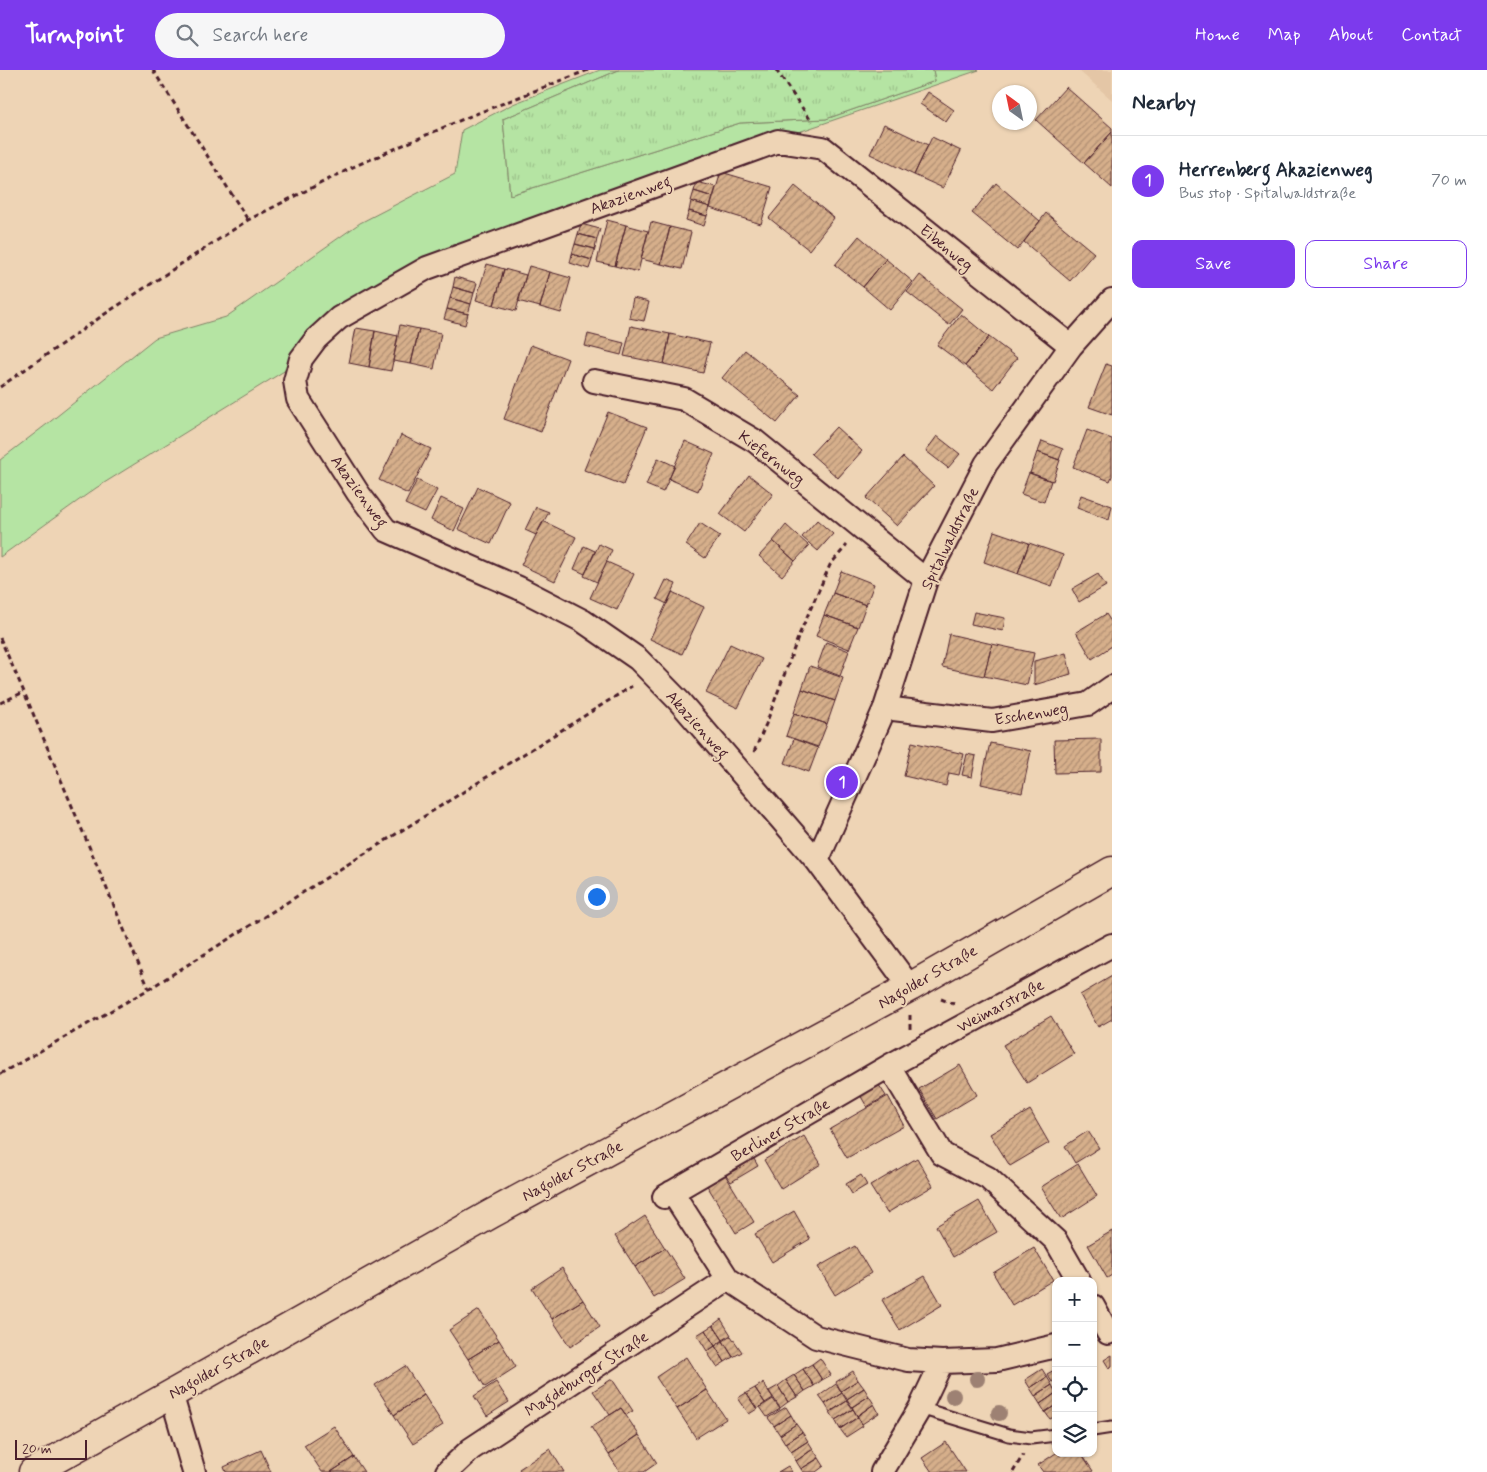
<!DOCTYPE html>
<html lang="en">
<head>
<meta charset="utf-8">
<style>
  body { margin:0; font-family:Mynerve,sans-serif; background:#f6f6f7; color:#1f2937 }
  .controls { position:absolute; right:15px; bottom:15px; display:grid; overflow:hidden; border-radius:10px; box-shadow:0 1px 4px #0004 }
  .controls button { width:45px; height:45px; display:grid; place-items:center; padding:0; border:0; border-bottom:1px solid #e0e1e3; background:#fff; color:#1f2937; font:25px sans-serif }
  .compass { position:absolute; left:992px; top:15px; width:45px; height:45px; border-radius:50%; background:#fff; box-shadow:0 1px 4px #0004; rotate:327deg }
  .scale { position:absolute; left:15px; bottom:12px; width:72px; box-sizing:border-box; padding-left:5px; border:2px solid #4a1f2b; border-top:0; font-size:14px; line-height:18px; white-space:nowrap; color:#4a1f2b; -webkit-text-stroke:4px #eed4b5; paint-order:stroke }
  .you { position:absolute; left:596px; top:826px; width:18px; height:18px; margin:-12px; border:4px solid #fff; border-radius:50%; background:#1a73e8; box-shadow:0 0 0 8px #1a73e833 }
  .badge { display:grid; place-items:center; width:32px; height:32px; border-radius:50%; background:#7c3aed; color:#fff; font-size:16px; font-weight:700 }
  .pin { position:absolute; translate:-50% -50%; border:2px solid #fff; box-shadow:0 1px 5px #0006 }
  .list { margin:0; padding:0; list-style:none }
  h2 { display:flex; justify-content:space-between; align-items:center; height:65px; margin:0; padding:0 20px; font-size:21px }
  h2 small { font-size:16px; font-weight:400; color:#747a83 }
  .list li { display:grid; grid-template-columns:32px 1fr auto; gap:15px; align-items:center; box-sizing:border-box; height:90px; padding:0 20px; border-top:1px solid #e0e1e3 }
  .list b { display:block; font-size:19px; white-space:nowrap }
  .list p { margin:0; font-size:16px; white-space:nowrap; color:#747a83 }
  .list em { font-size:16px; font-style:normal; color:#747a83 }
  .actions { display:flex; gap:10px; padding:15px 20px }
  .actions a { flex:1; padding:11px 0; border:1px solid #7c3aed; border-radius:10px; text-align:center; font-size:18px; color:#7c3aed }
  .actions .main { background:#7c3aed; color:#fff }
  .icon { flex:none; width:28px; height:28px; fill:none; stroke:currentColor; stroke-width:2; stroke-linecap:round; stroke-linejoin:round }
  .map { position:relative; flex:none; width:1112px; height:1402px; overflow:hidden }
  header { display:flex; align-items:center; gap:30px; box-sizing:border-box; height:70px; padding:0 25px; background:#7c3aed; color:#fff }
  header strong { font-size:24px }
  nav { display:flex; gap:28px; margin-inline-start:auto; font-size:18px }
  .search { width:350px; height:45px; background:#f6f6f7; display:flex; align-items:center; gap:12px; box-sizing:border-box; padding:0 18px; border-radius:28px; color:#747a83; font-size:19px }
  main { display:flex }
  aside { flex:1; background:#fff }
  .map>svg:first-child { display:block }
  .built { fill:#e4c6a6 }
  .grass { fill:#b5e4a3; stroke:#808267 }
  .park { fill:url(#park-tufts); stroke:#808267 }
  .building { fill:url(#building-hatch); stroke:#4a1f2b }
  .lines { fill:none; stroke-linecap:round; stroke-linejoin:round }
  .service-casing { stroke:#4a1f2b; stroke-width:15 }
  .minor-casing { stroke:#4a1f2b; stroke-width:26 }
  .secondary-casing { stroke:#4a1f2b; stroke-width:31 }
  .path { stroke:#4a1f2b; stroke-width:3; stroke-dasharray:5 4; stroke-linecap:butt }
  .service { stroke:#eed4b5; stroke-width:11 }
  .minor { stroke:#eed4b5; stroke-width:22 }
  .secondary { stroke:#eed4b5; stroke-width:28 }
  .tree { fill:#9d8173 }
  .labels { text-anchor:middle; stroke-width:4; stroke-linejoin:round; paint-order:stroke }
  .street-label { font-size:16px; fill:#4a1f2b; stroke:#eed4b5 }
</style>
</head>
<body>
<header>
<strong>Turnpoint</strong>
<div class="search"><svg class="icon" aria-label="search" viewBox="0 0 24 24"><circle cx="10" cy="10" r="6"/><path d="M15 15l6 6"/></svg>Search here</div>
<nav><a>Home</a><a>Map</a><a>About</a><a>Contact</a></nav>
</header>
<main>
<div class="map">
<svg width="1112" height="1402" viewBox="0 0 1112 1402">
  <defs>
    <pattern id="park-tufts" width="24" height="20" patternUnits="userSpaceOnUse" patternTransform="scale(1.25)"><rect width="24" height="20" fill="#b5e4a3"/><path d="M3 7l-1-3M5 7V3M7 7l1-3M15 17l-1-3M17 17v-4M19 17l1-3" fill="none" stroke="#9dc38c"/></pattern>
    <pattern id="building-hatch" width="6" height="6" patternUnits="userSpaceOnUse" patternTransform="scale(1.25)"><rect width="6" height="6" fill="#d6af8b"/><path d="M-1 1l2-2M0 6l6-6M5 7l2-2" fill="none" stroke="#b08e72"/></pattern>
  </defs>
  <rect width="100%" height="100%" fill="#eed4b5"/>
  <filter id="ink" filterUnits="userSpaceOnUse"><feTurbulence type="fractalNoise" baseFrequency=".02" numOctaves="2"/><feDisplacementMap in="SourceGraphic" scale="10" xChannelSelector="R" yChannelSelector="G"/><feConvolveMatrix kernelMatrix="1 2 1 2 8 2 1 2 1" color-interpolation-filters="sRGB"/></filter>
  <g filter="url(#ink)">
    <path class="built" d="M1078,0h34v30z"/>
    <path class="grass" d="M600,0h19l-116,49 7,76 230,-72 86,-4 109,-38 -2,-11h46l-558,192 -132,106 -193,120 -96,69v-97l51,-39 104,-83 71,-21 134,-94 95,-49 7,-44 51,-26z"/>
    <path class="park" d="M619,0h314l2,11 -109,38 -86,4 -230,72 -7,-76z"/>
    <path class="building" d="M1066,17l46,41v4l-28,31 -48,-43z
      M928,22l26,18 -8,12 -26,-18z
      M884,54l44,21 -14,30 -44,-21z
      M1112,62v56l-28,-25z
      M932,67l29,14 -18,37 -29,-13z
      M721,102l51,15 -11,37 -51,-16z
      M697,112l19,5 -3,10 -19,-6z
      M996,113l44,38 -23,29 -45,-37z
      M795,116l39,32 -25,32 -40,-32z
      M694,121l19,6 -3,10 -19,-6z
      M691,131l19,6 -3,9 -18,-5z
      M689,141l18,5 -3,10 -18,-6z
      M1046,143l48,40 -24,28 -46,-39z
      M607,150l19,5 -11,41 -18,-4z
      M651,152l19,5 -9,37 -20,-5z
      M581,154l19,5 -3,10 -19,-5z
      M626,155l22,6 -10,41 -23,-6z
      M670,157l21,5 -9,37 -21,-5z
      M578,164l19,5 -2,10 -20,-5z
      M859,166l27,23 -23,28 -28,-22z
      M575,174l20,5 -3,11 -20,-6z
      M572,184l20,6 -3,9 -19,-6z
      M886,189l27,23 -23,28 -27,-23z
      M487,194l17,5 -10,36 -18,-5z
      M529,196l21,6 -10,35 -22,-6z
      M504,199l22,6 -10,36 -22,-6z
      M550,202l21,6 -10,35 -21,-6z
      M920,205l42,34 -13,16 -42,-33z
      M455,207l22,6 -3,10 -21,-6z
      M453,217l21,6 -3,11 -21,-6z
      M450,228l21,6 -3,10 -21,-5z
      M633,228l16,4 -5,19 -15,-3z
      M447,239l21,5 -3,11 -21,-6z
      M961,244l28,23 -24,29 -28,-21z
      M400,255l19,4 -8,35 -18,-3z
      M631,256l39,8 -6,30 -40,-8z
      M356,258l19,3 -6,36 -20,-4z
      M419,259l22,4 -7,36 -23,-5z
      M375,261l23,5 -7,35 -22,-4z
      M588,264l36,9 -3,12 -36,-9z
      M670,264l40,9 -7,30 -39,-9z
      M989,267l28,21 -24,31 -28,-23z
      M531,275l37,14 -27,73 -37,-13z
      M745,280l55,45 -23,28 -55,-45z
      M1106,294l6,2v49l-23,-8z
      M608,342l39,15 -24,58 -39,-15z
      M836,357l26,24 -24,27 -27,-24z
      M1087,360l25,9v37l-2,5 -37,-14z
      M401,365l30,14 -23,45 -29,-14z
      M937,366l23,18 -12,14 -22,-17z
      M685,371l29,13 -16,37 -29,-12z
      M1042,371l21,8 -4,11 -21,-8z
      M1037,382l23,8 -7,21 -23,-8z
      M903,387l31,29 -37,40 -31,-28z
      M658,388l17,8 -12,26 -17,-7z
      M1029,403l22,8 -7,21 -23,-8z
      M749,405l24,19 -29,38 -24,-18z
      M417,410l20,10 -12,23 -20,-9z
      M478,417l32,15 -19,42 -33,-15z
      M1081,425l31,11 -3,14 -32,-12z
      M441,428l23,11 -10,22 -23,-11z
      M536,437l13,5 -13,23 -11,-5z
      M817,450l16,14 -15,17 -16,-14z
      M543,451l33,16 -21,44 -34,-16z
      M700,453l20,13 -15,22 -19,-13z
      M786,455l23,21 -14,15 -22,-20z
      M994,461l35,12 -11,31 -34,-12z
      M773,471l22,20 -13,15 -23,-20z
      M1029,473l34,12 -11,31 -34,-12z
      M599,474l13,6 -15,32 -13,-6z
      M584,476l11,5 -10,23 -11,-5z
      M607,492l27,12 -17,36 -27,-12z
      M841,501l33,13 -8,21 -33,-12z
      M1098,504l8,12 -27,16 -7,-13z
      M666,510l10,4 -9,20 -10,-5z
      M672,522l32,15 -22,47 -32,-15z
      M833,523l33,12 -8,22 -34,-12z
      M974,542l31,6 -2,13 -32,-7z
      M1106,544l6,9v23l-20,13 -16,-27z
      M824,545l34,12 -9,22 -33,-13z
      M949,564l43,10 -8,32 -42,-9z
      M826,572l23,9 -9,25 -23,-9z
      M730,574l32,15 -24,49 -32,-15z
      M992,574l42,9 -7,32 -43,-9z
      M1066,583l5,21 -37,11v-24z
      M810,596l33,12 -8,23 -33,-12z
      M802,619l33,12 -8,23 -33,-11z
      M794,643l33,11 -9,23 -32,-11z
      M794,669l24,9 -9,24 -24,-9z
      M1101,669v33l-46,1 -1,-33z
      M912,672l52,12 -5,21 -10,-2 -3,13 -42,-10z
      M990,673l41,8 -9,42 -41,-9z
      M967,684l9,2 -4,21 -10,-2z
      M1112,906v43l-14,8 -18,-32z
      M1051,946l23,38 -47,29 -24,-38z
      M960,995l17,30 -40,24 -18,-30z
      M877,1012l9,14 -19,11 -8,-14z
      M888,1026l16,30 -57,32 -17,-29z
      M1030,1040l19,33 -39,23 -20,-32z
      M1088,1061l11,17 -24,15 -10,-17z
      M804,1066l17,28 -40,25 -17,-29z
      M750,1082l8,14 -27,16 -9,-13z
      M917,1088l16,28 -46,27 -17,-27z
      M1078,1094l19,32 -36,23 -20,-32z
      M721,1098l33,54 -18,11 -33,-54z
      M861,1105l6,10 -15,9 -6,-10z
      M979,1131l18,31 -44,25 -17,-31z
      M794,1141l16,28 -38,23 -17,-28z
      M645,1146l20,32 -30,19 -20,-31z
      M1112,1161v44l-5,3 -19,-33z
      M855,1176l16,27 -36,22 -17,-28z
      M665,1178l20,31 -31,19 -19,-31z
      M1034,1178l19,32 -41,25 -19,-32z
      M562,1198l21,32 -31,19 -20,-31z
      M925,1206l17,29 -42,25 -18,-30z
      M583,1230l17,27 -30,20 -18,-28z
      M479,1240l20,30 -31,19 -19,-29z
      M721,1249l10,16 -8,5 -10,-15z
      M713,1255l10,15 -8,6 -10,-16z
      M705,1260l10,16 -8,5 -10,-16z
      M731,1266l11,16 -9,5 -10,-16z
      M499,1270l17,27 -31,20 -17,-28z
      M723,1271l10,16 -8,5 -10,-16z
      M715,1276l10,16 -8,5 -10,-15z
      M1112,1285v11l-3,2 -5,-8z
      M686,1287l21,33 -30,19 -21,-32z
      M820,1288l11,17 -9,5 -10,-16z
      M812,1294l10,16 -8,6 -11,-17z
      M405,1296l19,29 -30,20 -19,-30z
      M803,1299l11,17 -9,5 -11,-16z
      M1042,1299l5,8 -17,11 -5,-8z
      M1056,1299v11l-4,2 -5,-8z
      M853,1301l5,9 -17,11 -5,-9z
      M794,1305l11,16 -8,6 -11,-17z
      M1047,1307l5,8 -17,11 -5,-8z
      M612,1309l21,32 -7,4 -5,-7 -11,7 -17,-24z
      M786,1310l11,17 -9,5 -10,-16z
      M858,1310l6,8 -17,11 -6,-8z
      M496,1312l13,20 -22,14 -13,-20z
      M763,1313l10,15 -8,5 -10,-15z
      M836,1314l6,9 -17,11 -6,-8z
      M1052,1315l4,8 -16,11 -5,-8z
      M778,1316l10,16 -8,6 -11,-17z
      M755,1318l10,15 -8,6 -11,-16z
      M864,1318l5,8 -17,11 -5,-8z
      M707,1320l19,29 -30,19 -19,-29z
      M746,1323l11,16 -8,5 -11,-16z
      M842,1323l5,8 -17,11 -5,-8z
      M1056,1323v12l-11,7 -5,-8z
      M424,1325l19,30 -30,19 -19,-29z
      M869,1326l5,8 -17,12 -5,-9z
      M773,1329l7,10 -13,8 -7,-10z
      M847,1331l6,8 -18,11 -5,-8z
      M874,1334l5,9 -17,11 -5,-8z
      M1056,1335v11l-6,3 -5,-7z
      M786,1337l5,8 -17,11 -6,-8z
      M621,1338l18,27 -30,20 -18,-28z
      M853,1339l5,8 -18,12 -5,-9z
      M791,1345l5,9 -16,11 -6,-9z
      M858,1347l5,9 -17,11 -6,-8z
      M796,1354l6,8 -17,11 -5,-8z
      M334,1356l20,31 -23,15h-9l-18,-27z
      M802,1362l6,9 -17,11 -6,-9z
      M639,1365l18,28 -13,9h-24l-11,-17z
      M808,1371l5,8 -17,12 -5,-9z
      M946,1372l20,30h-34l-10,-14z
      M550,1379l14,23h-43l-2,-3z
      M813,1379l6,9 -18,11 -5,-8z
      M261,1380l10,22h-45l-2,-5z
      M1056,1383h3l1,3 4,-3h17l12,18 -2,1h-48l-5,-7z
      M354,1387l10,15h-33z
      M819,1388l5,8 -8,6h-13l-2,-3z
      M788,1396l4,6h-14z"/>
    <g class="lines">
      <g class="service-casing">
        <path id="service" d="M920,1338l89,27 22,3 25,-3
          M1093,1360l19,-3"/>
      </g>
      <g class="minor-casing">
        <path id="minor" d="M594,311l90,18 71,42 171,139
          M885,638l107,13 96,-17 24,-17
          M817,791l68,-153 41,-128 60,-116 85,-118 41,-46
          M910,917l-93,-126 -138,-160 -41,-42 -55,-38 -64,-33 -133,-58 -28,-37 -60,-94 -3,-18 6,-22 15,-20 23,-21 88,-50 351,-127 45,7 248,198
          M889,996l53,88 46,24 68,63 23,40
          M672,1122l56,87 88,58 92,23 34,2 55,-2 59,-14
          M664,1127l225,-131 223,-121
          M1093,1236l15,27
          M171,1323l23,79
          M447,1402l24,-23 257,-170
          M882,1402l38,-64 22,-46"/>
      </g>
      <g class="secondary-casing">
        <path id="secondary" d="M33,1402l458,-258 419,-227 202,-116"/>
      </g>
      <path class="path" d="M153,0l95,150
        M776,0l36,52
        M0,317l102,-71 146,-96 105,-53 110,-48 125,-49
        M0,568l24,54 125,297
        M0,633l24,-11
        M754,682l12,-28 33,-89 31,-70 17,-20
        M941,929l13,5
        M910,959v-14
        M0,1004l149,-85 483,-303
        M1013,1402l10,-17"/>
      <use href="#service" class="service"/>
      <use href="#minor" class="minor"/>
      <use href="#secondary" class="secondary"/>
    </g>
    <g class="tree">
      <circle cx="977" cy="1309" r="8"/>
      <circle cx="953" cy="1326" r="8"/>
      <circle cx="999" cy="1343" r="8"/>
    </g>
  </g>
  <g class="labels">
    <g class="street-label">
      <text transform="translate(630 124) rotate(-20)" y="6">Akazienweg</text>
      <text transform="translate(947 177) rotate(39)" y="6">Eibenweg</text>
      <text transform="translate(772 387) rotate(37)" y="6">Kiefernweg</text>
      <text transform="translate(360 421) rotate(54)" y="6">Akazienweg</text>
      <text transform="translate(949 468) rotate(-64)" y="6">Spitalwaldstraße</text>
      <text transform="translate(1031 643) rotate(-9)" y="6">Eschenweg</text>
      <text transform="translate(698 654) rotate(48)" y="6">Akazienweg</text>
      <text transform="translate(927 906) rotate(-30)" y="6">Nagolder Straße</text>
      <text transform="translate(1000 935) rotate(-28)" y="6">Weimarstraße</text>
      <text transform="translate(780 1059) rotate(-30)" y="6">Berliner Straße</text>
      <text transform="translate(572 1100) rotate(-28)" y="6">Nagolder Straße</text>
      <text transform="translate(218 1297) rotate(-29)" y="6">Nagolder Straße</text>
      <text transform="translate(586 1303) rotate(-33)" y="6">Magdeburger Straße</text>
    </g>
  </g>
</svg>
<div class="controls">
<button>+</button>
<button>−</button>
<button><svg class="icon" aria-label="locate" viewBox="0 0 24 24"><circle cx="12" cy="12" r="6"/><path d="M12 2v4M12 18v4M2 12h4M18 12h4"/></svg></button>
<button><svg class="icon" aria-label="layers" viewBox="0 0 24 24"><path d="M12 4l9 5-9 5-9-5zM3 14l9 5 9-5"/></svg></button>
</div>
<svg class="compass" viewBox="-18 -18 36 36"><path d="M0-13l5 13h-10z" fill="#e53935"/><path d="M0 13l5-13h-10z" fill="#747a83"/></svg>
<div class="scale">20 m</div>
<div class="you"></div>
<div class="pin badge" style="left:842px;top:712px">1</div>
</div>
<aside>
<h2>Nearby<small></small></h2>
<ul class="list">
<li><span class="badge">1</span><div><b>Herrenberg Akazienweg</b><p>Bus stop · Spitalwaldstraße</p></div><em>70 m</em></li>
</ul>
<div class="actions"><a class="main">Save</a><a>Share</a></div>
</aside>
</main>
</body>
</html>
